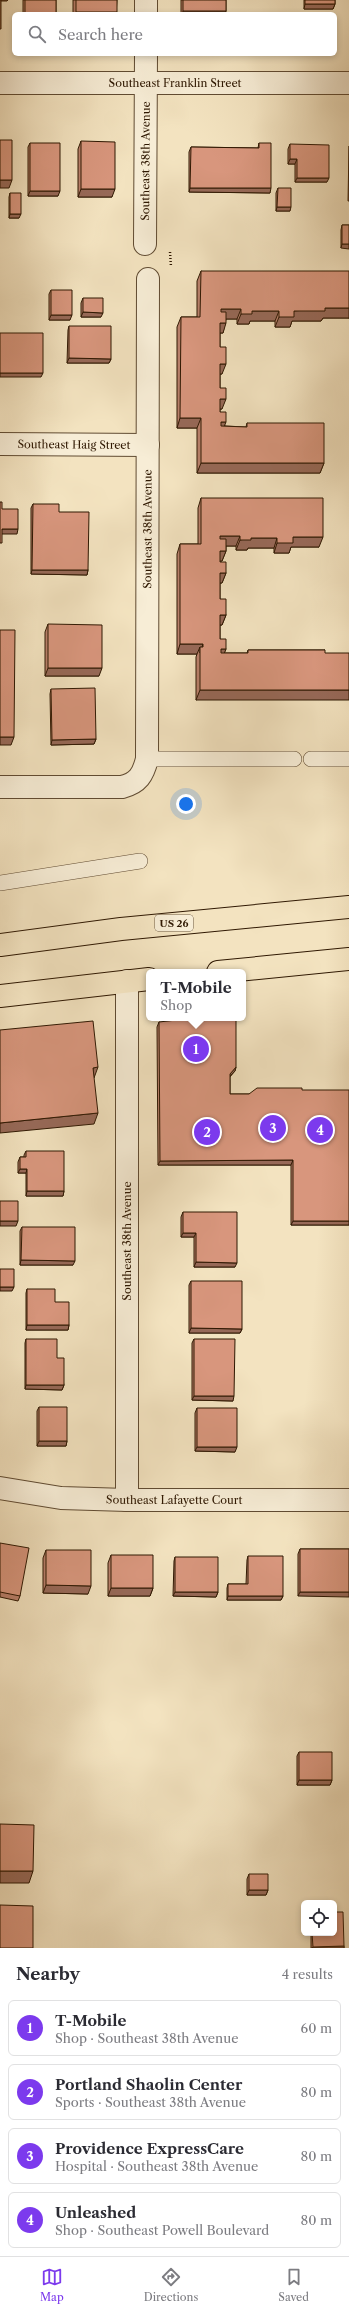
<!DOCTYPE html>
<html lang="en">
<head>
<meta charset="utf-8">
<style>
  body { margin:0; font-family:"Libre Caslon Text",serif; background:#f7f7f7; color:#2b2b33 }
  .controls { position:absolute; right:12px; bottom:12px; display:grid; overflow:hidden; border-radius:6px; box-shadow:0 2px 6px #0003 }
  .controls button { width:36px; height:36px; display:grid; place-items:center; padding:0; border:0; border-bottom:1px solid #e1e1e2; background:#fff; color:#2b2b33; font:20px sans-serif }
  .you { position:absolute; left:186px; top:804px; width:14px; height:14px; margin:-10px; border:3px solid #fff; border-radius:50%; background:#1a73e8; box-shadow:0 0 0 6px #1a73e833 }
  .badge { display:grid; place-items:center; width:26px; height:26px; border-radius:50%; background:#7c3aed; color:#fff; font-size:13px; font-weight:700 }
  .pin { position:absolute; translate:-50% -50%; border:2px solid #fff; box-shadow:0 1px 4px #0006 }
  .popup { position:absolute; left:146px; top:969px; width:100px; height:52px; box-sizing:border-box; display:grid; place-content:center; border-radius:6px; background:#fff; filter:drop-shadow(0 1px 3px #0005); font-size:13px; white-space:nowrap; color:#7c7c81 }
  .popup b { font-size:15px; color:#2b2b33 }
  .popup::after { content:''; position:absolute; left:50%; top:100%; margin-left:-8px; border:8px solid transparent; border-top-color:#fff }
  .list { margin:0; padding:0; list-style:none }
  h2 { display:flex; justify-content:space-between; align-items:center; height:52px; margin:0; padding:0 16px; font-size:17px }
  h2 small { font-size:13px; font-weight:400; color:#7c7c81 }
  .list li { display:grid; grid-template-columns:26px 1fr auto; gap:12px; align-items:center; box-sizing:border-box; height:56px; margin:0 8px 8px; padding:0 8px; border:1px solid #e1e1e2; border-radius:6px }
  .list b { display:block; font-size:15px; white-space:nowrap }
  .list p { margin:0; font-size:13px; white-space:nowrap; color:#7c7c81 }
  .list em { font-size:13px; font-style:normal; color:#7c7c81 }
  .icon { flex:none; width:22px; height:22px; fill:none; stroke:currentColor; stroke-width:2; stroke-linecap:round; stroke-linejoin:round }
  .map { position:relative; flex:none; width:349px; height:1948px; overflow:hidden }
  .search { position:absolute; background:#fff; box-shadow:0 2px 6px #0003; left:12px; right:12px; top:12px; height:44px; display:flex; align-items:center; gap:10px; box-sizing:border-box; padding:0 14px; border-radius:6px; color:#7c7c81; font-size:15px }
  .sheet { height:308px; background:#fff }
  nav { display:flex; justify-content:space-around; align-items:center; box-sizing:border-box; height:56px; border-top:1px solid #e1e1e2; background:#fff; font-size:11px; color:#7c7c81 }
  nav a { display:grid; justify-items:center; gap:2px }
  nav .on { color:#7c3aed }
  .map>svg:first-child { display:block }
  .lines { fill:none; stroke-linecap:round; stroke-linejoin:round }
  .lane-casing { stroke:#604b32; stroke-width:16 }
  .street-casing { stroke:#604b32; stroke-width:24 }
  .primary-casing { stroke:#2f1802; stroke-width:24 }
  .path { stroke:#2f1802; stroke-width:2.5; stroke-dasharray:1 2; stroke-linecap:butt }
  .lane { stroke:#f7edd6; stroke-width:15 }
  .street { stroke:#f7edd6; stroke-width:22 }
  .primary { stroke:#f3e3c0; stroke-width:22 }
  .wall { fill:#ba816c; stroke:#2f1802 }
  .shaded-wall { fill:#976958; stroke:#2f1802 }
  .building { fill:#d8967d; stroke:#2f1802 }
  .labels { text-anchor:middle; stroke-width:3; stroke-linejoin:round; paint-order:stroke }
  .shield { fill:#f7edd6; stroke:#6b5842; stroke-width:1 }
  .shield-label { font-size:10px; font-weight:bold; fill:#2f1802 }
  .street-label { font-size:11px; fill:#2f1802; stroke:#f7edd6 }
</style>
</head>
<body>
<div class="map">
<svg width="349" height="1948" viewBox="0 0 349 1948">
  <rect width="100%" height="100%" fill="#f3e3c0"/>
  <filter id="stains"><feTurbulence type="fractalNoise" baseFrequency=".005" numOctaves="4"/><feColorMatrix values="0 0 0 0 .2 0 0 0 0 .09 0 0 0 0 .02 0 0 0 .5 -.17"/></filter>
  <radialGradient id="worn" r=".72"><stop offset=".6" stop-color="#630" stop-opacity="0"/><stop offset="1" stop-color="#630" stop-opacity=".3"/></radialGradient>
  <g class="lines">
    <g class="lane-casing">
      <path id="lane" d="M147,759h147
        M311,759h38
        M0,883l140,-22"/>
    </g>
    <g class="street-casing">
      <g id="street">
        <path d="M146,0v14"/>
        <path id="s1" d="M0,83h349"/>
        <path id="s2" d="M145,244l1,-190"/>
        <path id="s3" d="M0,444l148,1"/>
        <path id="s4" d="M0,787h122c16,-4 21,-12 25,-28l1,-480"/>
        <path d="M127,981v519"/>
        <path id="s5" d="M0,1488l61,10 66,2h222"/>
      </g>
    </g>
    <g class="primary-casing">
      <path id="primary" d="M0,945l121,-16 228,-22
        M218,972l131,-13
        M0,996l149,-17"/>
    </g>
    <path class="path" d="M170,252l1,15"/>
    <use href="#lane" class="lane"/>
    <use href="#street" class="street"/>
    <use href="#primary" class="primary"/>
  </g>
  <path class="wall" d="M23,0h33v14h-33z
    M73,0h44l-1,14h-43z
    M181,0h45v11l-1,3h-44z
    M304,0h31v4l-2,5h-29z
    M81,141l31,56h-34v-48z
    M30,143l28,53h-30v-49z
    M259,143l11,50 -81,-1v-40l2,-5 67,1z
    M290,144l37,38h-32v-18h-7v-15z
    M349,146v55h-1l1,-54z
    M278,188l12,23h-14v-18z
    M10,193l9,25h-10v-21z
    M342,225h7l-8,23v-18z
    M201,271l148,47h-26l-2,3h-29l-2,6h-15v-6h-25l-1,3h-12v-5h-11l-3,14h-3v14l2,27h-2v14l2,21h-2v3l5,14 21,1 1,-4 77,40 -4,10h-123v-45h-20v-101l4,-10h16v-36z
    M51,290l19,30h-21v-26z
    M83,298l18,19h-20v-14z
    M69,326l42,33 -2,4h-42l1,-33z
    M201,498l118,49h-28l-2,6h-15v-5h-26l-1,2h-11v-4h-10v5l-4,10h-2v1l6,11 -4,10h-2v16l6,16 -4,10h-2v14l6,10 -2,4h23l1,-3h77l-129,50v-43l1,-3h-20v-100l3,-10h18v-36z
    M33,504l26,8 29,58 -1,5 -56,-1v-66z
    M48,624l51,52h-54v-44z
    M51,689l45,50 -2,5 -43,1 -1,-51z
    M159,1022l77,45 -1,4 -5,6v17h19l53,-4 47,135h-58v-60h-133l-1,-138z
    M26,1151l38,40 -1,5h-37v-23h-8v-11l2,-5h4v-2z
    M183,1212l52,55h-41v-30h-13v-20z
    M22,1227l51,38h-53v-34z
    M191,1281l51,48 -2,4h-51v-48z
    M27,1289l28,13 14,23 -1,5h-42v-37z
    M26,1339l31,19 7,27 -2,5 -37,-1v-46z
    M194,1339l39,62 -41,-1v-57z
    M39,1407l28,34 -1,5h-29v-35z
    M197,1408l38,44 -40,-1v-38z
    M0,1543l20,53 -2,5 -18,-4z
    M300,1549h49l-51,47v-42z
    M46,1550l42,44 -45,-1v-35z
    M111,1555l42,33 -3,8h-42v-33z
    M248,1556l35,40 -2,4h-54v-12l1,-4h18l1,-24z
    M175,1557l43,35 -2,5 -43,-1 1,-35z
    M299,1752l33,28 -2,5h-33v-29z
    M249,1874l19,16 -2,5h-19v-16z
    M311,1933h23l10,13v2h-33z"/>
  <path class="shaded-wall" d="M0,0h8l-1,1h-7z
    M305,4h30l-2,5h-29z
    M183,11h43l-1,3h-43z
    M76,12h41l-1,2h-41z
    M290,159h7l-2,5h-7z
    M297,178h32l-2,4h-32z
    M0,180h12l-3,8h-9z
    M190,188h81l-1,5 -81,-1z
    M81,189h34l-3,8h-34z
    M30,191h30l-2,5h-30z
    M277,207h14l-1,4h-14z
    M10,214h11l-2,4h-10z
    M342,244h7v5l-8,-1z
    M325,308h24v10h-26l-2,3h-29l-2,6h-15l4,-10 15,-6z
    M221,309h20l-4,10h-20z
    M252,311h27l-4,10h-25l-1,3h-12l4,-10z
    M83,312l20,1 -2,4h-20z
    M51,315h21l-2,5h-21z
    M220,323h6l-3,10h-7z
    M69,358l42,1 -2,4h-42z
    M220,364h6l-4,10h-6z
    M0,373h43l-2,4h-41z
    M220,399h6l-4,10h-6z
    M180,418h21l-4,10h-20z
    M221,422h5l-4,10h-5z
    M201,463h123l-4,10h-123z
    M2,529h16l-1,5h-17z
    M220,536h20l-4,10h-19z
    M293,537h30l-4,10h-28l-2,6h-15l3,-10z
    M251,538h26l-3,10h-26l-1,2h-11l4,-10z
    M220,551h6l-4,10h-6z
    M32,570h56l-1,5 -56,-1z
    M220,573h6l-4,10h-6z
    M220,615h6l-4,10h-6z
    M180,644h23l-3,9v-6l-3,7h-20z
    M221,649h5l-4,10h-5z
    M48,668h54l-3,8h-54z
    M200,690h149v10h-153z
    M0,737h14l-3,8h-11z
    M96,739l-2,5 -43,1 1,-5z
    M98,1067l-4,11 -1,-10z
    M236,1067l-1,4 -7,7 2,-4z
    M98,1113l-4,11 -94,9v-10z
    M293,1160l-2,5h-133l2,-4z
    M20,1169h7l-1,4h-8z
    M27,1191h37l-1,5h-37z
    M0,1221h18l-2,5h-16z
    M293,1221h56v4h-58z
    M183,1233h13l-2,4h-13z
    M21,1260l54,1 -2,4h-53z
    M196,1262l41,1 -2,4h-41z
    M0,1287h14l-2,4h-12z
    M27,1325h42l-1,5h-42z
    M191,1328l51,1 -2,4h-51z
    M26,1385h38l-2,5 -37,-1z
    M194,1396h40l-1,5 -41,-1z
    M39,1441h28l-1,5h-29z
    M197,1447h40l-2,5 -40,-1z
    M46,1585l45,1 -3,8 -45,-1z
    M111,1588h42l-3,8h-42z
    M175,1592h43l-2,5 -43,-1z
    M300,1592h49v5l-51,-1z
    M228,1596h55l-2,4h-54z
    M299,1780h33l-2,5h-33z
    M0,1871h33l-4,12h-29z
    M249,1890h19l-2,5h-19z
    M344,1946v2h-32l1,-1z"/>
  <path class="building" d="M0,0h1v29h-1z
    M25,0h31v14h-31z
    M76,0h41v12h-41z
    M183,0h43v11h-43z
    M305,0h30v4h-30z
    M0,140h12v40h-12z
    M81,141l34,1v47h-34z
    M30,143h30v48h-30z
    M259,143h12v45h-81l1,-41 68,1z
    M290,144l39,1v33h-32v-19h-7z
    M278,188h13v19h-14z
    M10,193h11v21h-11z
    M342,225h7v19h-7z
    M201,271h148v37h-24v3h-31v6h-15v-6h-27v3h-11v-5h-20v3h5v11h-6v24h6v17h-6v24h6v11h-6v13h6v10h-5v4l26,1v-4h77v40h-123v-45h-21l1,-101h19z
    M51,290h21v25h-21z
    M83,298h20v15l-20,-1z
    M69,326h42v33l-42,-1z
    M0,333h43v40h-43z
    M201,498h122v39h-30v6h-16v-5h-26v2h-11v-4h-20v3h6v12h-6v11h6v11h-6v26h6v16h-6v24h6v10h-5v4h27v-3h77v3h24v37h-149v-43h3v-3h-23v-100h21z
    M0,502h2v7h16v20h-16v14h-2z
    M33,504h26v8h30l-1,58h-56z
    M48,624l54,1v43h-54z
    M0,630h15l-1,107h-14z
    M95,688l1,51 -44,1 -1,-51z
    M194,1018h42v49l-6,7v20h19l8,-6h45v2h47v131h-56v-61l-133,1 -1,-139z
    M93,1021l5,46 -5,1 5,45 -98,10v-93z
    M26,1151h38v40h-37v-22h-7v-12h6z
    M0,1201h18v20h-18z
    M183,1212h54v51l-41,-1v-29h-13z
    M22,1227h53v34l-54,-1z
    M0,1269h14v18h-14z
    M191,1281h51v48l-51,-1z
    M27,1289h28v13h14v23h-42z
    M26,1339h31v19h7v27h-38z
    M194,1339h41l-1,57h-40z
    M39,1407h28v34h-28z
    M197,1408h40v39h-40z
    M0,1543l29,5 -9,48 -20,-4z
    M300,1549h49v43h-49z
    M46,1550h45v36l-45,-1z
    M111,1555h42v33h-42z
    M248,1556h35v40h-55v-12h20z
    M175,1557h43v35h-43z
    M299,1752h33v28h-33z
    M0,1824l34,1 -1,46h-33z
    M249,1874h19v16h-19z
    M0,1905l33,1v42h-33z
    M334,1912h9l1,34 -31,1 -1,-14h22z"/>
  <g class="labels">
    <rect class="shield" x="155" y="915" width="38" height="16" rx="3"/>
    <g class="shield-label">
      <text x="174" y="927">US 26</text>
    </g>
    <g class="street-label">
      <text dy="4" stroke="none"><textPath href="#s1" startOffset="175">Southeast Franklin Street</textPath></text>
      <text dy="4" stroke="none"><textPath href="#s2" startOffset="83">Southeast 38th Avenue</textPath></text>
      <text dy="4" stroke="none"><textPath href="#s3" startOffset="74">Southeast Haig Street</textPath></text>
      <text dy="4" stroke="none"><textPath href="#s4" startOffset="392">Southeast 38th Avenue</textPath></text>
      <text transform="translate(127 1241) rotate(-90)" y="4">Southeast 38th Avenue</text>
      <text dy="4" stroke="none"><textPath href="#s5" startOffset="175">Southeast Lafayette Court</textPath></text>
    </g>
  </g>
  <rect width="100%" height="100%" filter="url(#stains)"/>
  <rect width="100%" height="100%" fill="url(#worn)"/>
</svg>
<div class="controls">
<button><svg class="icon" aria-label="locate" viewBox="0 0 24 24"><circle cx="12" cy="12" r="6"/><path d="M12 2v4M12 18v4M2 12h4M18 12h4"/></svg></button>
</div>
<div class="you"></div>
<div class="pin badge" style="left:196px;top:1049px">1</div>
<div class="popup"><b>T-Mobile</b>Shop</div>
<div class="pin badge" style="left:207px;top:1132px">2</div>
<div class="pin badge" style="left:273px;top:1128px">3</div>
<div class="pin badge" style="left:320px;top:1130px">4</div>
<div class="search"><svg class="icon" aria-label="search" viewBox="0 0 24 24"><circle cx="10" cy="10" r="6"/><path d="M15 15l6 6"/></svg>Search here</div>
</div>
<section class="sheet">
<h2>Nearby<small>4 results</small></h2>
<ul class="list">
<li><span class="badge">1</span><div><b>T-Mobile</b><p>Shop · Southeast 38th Avenue</p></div><em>60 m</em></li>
<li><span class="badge">2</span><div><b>Portland Shaolin Center</b><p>Sports · Southeast 38th Avenue</p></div><em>80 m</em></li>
<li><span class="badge">3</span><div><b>Providence ExpressCare</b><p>Hospital · Southeast 38th Avenue</p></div><em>80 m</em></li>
<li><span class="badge">4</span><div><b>Unleashed</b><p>Shop · Southeast Powell Boulevard</p></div><em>80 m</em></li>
</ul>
</section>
<nav>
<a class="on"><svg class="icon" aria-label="map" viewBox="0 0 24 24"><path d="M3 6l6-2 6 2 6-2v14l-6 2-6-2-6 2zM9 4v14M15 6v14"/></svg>Map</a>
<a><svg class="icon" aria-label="directions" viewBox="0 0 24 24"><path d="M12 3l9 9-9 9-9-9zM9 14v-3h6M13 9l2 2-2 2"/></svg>Directions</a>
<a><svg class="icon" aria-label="saved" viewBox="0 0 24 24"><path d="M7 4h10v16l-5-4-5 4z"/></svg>Saved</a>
</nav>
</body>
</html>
